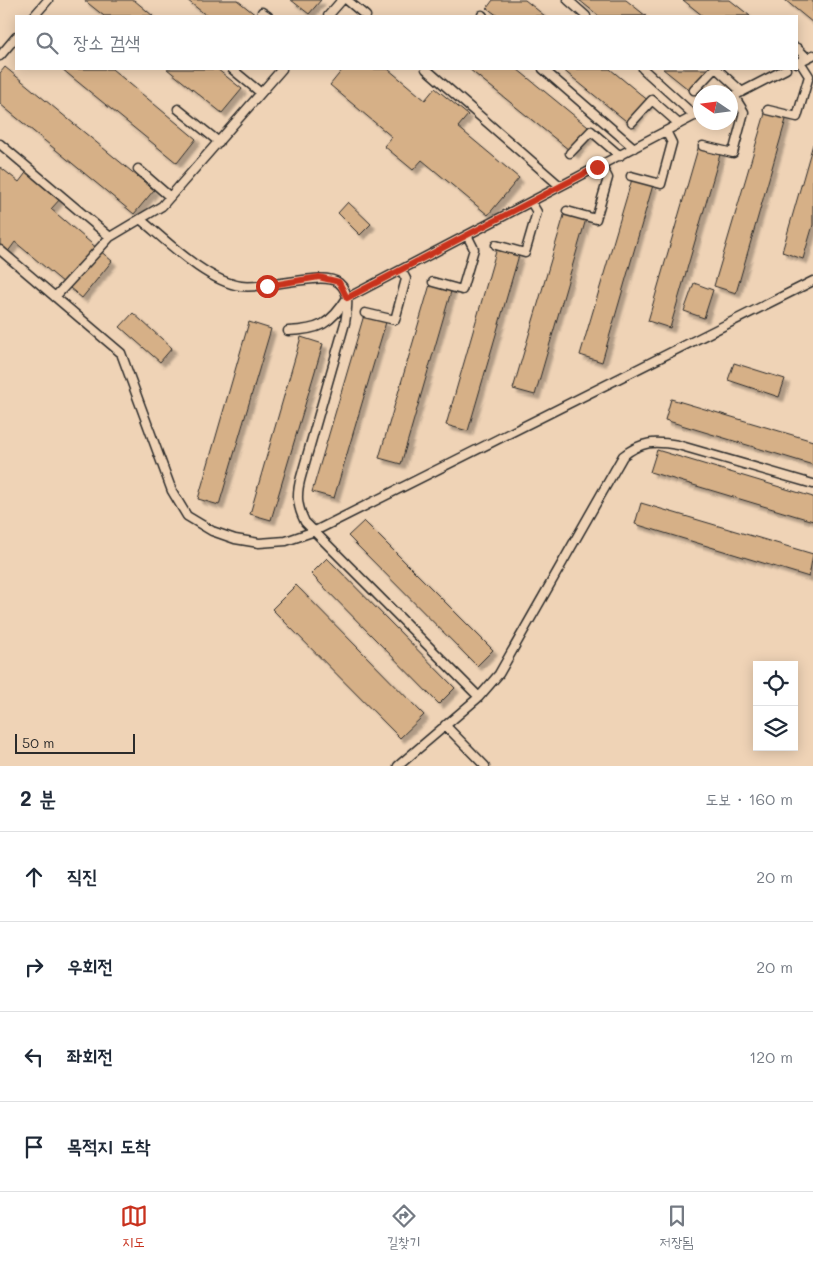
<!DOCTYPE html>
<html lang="ko">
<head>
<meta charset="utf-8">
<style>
  body { margin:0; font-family:Mali,"Poor Story",sans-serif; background:#f6f6f7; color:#1f2937 }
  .controls { position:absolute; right:15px; bottom:15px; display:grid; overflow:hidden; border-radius:0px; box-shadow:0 2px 12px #0003 }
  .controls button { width:45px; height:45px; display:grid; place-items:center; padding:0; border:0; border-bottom:1px solid #e0e1e3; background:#fff; color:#1f2937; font:25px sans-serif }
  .compass { position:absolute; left:693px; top:85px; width:45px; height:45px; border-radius:50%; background:#fff; box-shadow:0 2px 12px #0003; rotate:283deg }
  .scale { position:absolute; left:15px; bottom:12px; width:120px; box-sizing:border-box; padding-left:5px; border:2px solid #2b2b2b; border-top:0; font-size:14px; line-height:18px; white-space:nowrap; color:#2b2b2b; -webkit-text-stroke:4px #efd3b6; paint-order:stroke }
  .stop { position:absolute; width:15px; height:15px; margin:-11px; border:4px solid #c8321e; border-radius:50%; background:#fff }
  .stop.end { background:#c8321e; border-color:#fff; box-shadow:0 1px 5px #0008 }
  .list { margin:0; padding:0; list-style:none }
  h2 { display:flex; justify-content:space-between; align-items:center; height:65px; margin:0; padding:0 20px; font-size:21px }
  h2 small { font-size:16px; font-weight:400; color:#747a83 }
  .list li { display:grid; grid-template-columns:32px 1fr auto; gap:15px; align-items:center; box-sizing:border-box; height:90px; padding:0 20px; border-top:1px solid #e0e1e3 }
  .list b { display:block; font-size:19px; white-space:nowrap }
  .list em { font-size:16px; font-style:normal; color:#747a83 }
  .icon { flex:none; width:28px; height:28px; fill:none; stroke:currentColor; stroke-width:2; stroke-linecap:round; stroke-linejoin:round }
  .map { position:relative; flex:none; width:813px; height:766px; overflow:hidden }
  .search { position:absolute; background:#fff; box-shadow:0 2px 12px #0003; left:15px; right:15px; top:15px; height:55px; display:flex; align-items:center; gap:12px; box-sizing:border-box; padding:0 18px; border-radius:0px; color:#747a83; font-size:19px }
  .sheet { height:425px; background:#fff }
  nav { display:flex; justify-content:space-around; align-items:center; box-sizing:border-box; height:70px; border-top:1px solid #e0e1e3; background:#fff; font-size:14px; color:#747a83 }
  nav a { display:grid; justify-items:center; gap:2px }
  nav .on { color:#c8321e }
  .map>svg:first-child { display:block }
  .building { fill:#d6b087; stroke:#2b2b2b; filter:url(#shadow) }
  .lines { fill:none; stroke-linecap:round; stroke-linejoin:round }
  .lane-casing { stroke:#2b2b2b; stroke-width:11 }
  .lane { stroke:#efd3b6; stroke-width:8 }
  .route { stroke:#c8321e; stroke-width:6 }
</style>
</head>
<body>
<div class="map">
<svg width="813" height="766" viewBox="0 0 813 766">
  <defs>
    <filter id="shadow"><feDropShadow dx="4.5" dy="4.5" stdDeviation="1" flood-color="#0004"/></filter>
  </defs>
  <rect width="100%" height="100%" fill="#efd3b6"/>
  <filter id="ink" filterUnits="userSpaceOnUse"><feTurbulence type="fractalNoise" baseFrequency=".02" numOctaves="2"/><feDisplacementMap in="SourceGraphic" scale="10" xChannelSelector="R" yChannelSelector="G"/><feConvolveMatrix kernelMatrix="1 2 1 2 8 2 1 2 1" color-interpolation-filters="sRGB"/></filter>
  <g filter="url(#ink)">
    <path class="building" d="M84,0h50l19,16h-49z
      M187,0h50l20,16h-50z
      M291,0h30l-12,14z
      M493,0h32l20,16h-47l-11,-8z
      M579,0h47l20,16h-47z
      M683,0h47l20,16h-47z
      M785,0h28v23z
      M5,67l149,123 -20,24 -134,-110v-31z
      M62,69h50l84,70 -19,24z
      M167,69h50l25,20 -20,24z
      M343,69h45l37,31 10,-12 33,27 -10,12 61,51 -31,37 -66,-55 -9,10 -29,-24 8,-9 -62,-52z
      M469,69h48l76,62 -19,23z
      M562,69h48l40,33 -19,23z
      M663,69h48l-18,24z
      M766,110l21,6 -51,177 -22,-7z
      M813,144v81l-10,34 -21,-7z
      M699,145l22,6 -51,177 -22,-7z
      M0,167l19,15 9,-12 33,28 -10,11 61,52 -30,37 -67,-56 -8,11 -7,-6z
      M632,179l21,6 -51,177 -22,-7z
      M348,202l23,22 -11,11 -22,-22z
      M565,212l21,7 -51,176 -22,-6z
      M497,248l22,7 -51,176 -22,-6z
      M431,281l21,7 -51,176 -22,-6z
      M694,283l19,7 -9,28 -20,-7z
      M133,313l39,35 -12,14 -40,-35z
      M364,315l22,7 -52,176 -22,-6z
      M249,322l22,7 -52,176 -21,-6z
      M301,337l22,7 -52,176 -21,-6z
      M734,363l51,16 -6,18 -51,-17z
      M671,399l142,42v24l-148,-45z
      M657,450l156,47v24l-163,-49z
      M641,503l172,51 -4,23 -174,-53z
      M364,521l129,129 -16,16 -129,-130z
      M327,558l128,130 -16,16 -128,-130z
      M296,585l128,130 -24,23 -128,-129z"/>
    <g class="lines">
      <g class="lane-casing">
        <path id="lane" d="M347,0l19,16
          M568,0l18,16
          M262,12l6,4
          M482,15l1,1
          M34,16l14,-16
          M328,16l14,-16
          M797,48l10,10
          M0,56l16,-19
          M797,63l16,-8
          M232,69l29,24
          M426,69l134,117
          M543,69l91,79
          M643,69l52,47
          M717,69l25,23
          M694,90l20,-21
          M730,98l56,-29
          M178,109l41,33
          M768,110l29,7 12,-41 -9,-14
          M632,122l20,-22 27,24
          M0,144l110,93
          M703,146l30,7 11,-41 -10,-16
          M570,153l21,-22 29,25
          M138,169l32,28
          M631,176l30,8 11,-41 -6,-12
          M567,211l29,8 12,-41 -7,-13
          M140,219c27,22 66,62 101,67 25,4 82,-16 98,-3 12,10 8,27 6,40l-44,154c-5,18 -4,29 4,45l174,175
          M496,245l29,8 12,-41 -6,-10
          M0,250l121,103 51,138 15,25 25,15 23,8 24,4 27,-2 29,-10 498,-250
          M433,282l29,8 12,-41 -7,-14
          M55,297l55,-60 52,-31 120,-137
          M365,313l30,7 11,-41 -5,-9
          M288,331c31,-1 43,-7 59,-33l353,-185
          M445,725l40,41
          M398,766l81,-69 20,-23 124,-218c19,-15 31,-15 55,-11l135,39"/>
      </g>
      <use href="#lane" class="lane"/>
    </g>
  </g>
  <g class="lines" filter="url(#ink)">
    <path class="route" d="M267,286l52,-9 20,5 8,16 250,-131"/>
  </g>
</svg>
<div class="controls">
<button><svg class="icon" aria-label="locate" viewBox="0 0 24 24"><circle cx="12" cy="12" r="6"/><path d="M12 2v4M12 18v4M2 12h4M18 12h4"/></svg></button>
<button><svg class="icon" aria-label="layers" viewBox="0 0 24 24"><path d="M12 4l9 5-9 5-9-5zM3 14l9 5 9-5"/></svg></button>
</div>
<svg class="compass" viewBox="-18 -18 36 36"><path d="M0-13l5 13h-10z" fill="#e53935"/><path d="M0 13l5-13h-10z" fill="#747a83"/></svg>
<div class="scale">50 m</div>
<div class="stop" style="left:267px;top:286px"></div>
<div class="stop end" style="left:597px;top:167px"></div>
<div class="search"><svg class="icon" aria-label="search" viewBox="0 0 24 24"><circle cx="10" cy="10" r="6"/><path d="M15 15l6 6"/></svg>장소 검색</div>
</div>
<section class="sheet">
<h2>2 분<small>도보 · 160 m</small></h2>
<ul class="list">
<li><svg class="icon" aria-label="ahead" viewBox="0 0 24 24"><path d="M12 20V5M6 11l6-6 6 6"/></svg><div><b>직진</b></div><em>20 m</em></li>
<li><svg class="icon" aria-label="right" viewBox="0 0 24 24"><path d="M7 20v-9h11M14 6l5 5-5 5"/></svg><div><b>우회전</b></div><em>20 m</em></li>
<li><svg class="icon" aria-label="left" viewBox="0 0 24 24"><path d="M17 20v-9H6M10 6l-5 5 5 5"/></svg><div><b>좌회전</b></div><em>120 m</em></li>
<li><svg class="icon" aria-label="arrive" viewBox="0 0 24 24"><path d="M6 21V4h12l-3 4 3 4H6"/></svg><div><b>목적지 도착</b></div></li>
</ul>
</section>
<nav>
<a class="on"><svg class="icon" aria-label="map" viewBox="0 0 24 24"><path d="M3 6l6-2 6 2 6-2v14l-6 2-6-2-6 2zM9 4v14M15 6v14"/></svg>지도</a>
<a><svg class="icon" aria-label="directions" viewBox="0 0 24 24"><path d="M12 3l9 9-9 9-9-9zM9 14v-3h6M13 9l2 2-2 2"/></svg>길찾기</a>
<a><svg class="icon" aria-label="saved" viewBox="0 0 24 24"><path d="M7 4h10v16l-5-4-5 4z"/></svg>저장됨</a>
</nav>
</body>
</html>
